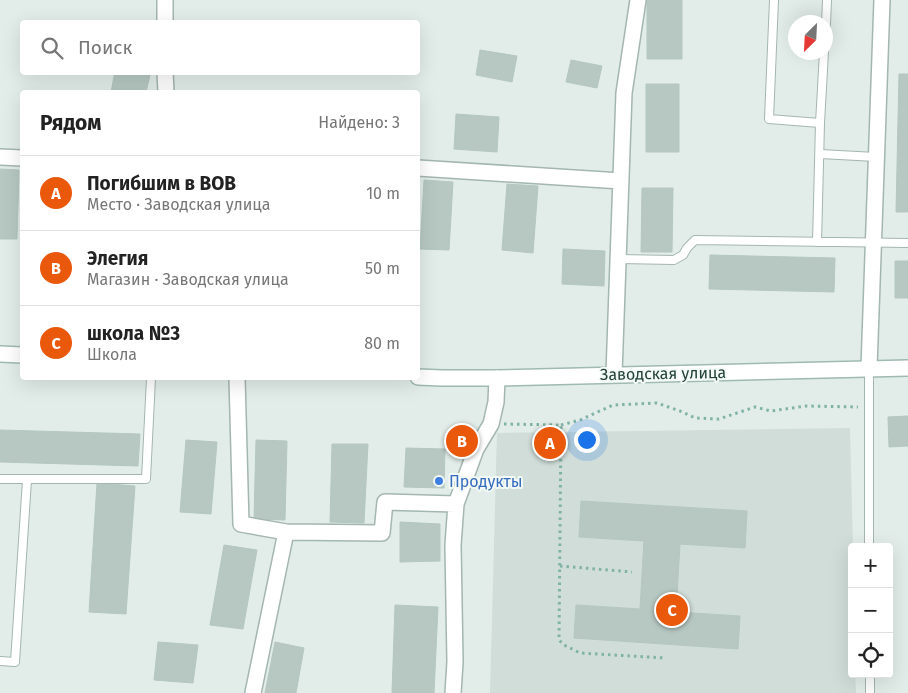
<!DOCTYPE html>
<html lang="ru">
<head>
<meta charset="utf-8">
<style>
  body { margin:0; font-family:"Fira Sans",sans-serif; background:#f2f2f2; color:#222 }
  .controls { position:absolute; right:15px; bottom:15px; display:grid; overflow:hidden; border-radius:5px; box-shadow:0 5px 20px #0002 }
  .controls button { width:45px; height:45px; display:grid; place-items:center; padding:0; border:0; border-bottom:1px solid #e0e0e0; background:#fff; color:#222; font:25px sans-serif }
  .compass { position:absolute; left:788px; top:15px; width:45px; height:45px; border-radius:50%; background:#fff; box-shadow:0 5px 20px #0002; rotate:204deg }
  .you { position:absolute; left:586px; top:439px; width:18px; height:18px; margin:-12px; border:4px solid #fff; border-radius:50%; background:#1a73e8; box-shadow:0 0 0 8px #1a73e833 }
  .badge { display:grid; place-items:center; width:32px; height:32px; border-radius:50%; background:#ea580c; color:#fff; font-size:16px; font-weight:700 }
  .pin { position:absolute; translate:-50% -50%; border:2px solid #fff; box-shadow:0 1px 5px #0006 }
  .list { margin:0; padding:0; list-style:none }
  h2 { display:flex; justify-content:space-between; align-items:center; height:65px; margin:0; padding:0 20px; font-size:21px }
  h2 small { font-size:16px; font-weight:400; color:#767676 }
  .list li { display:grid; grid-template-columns:32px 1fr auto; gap:15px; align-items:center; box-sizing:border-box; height:75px; padding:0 20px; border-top:1px solid #e0e0e0 }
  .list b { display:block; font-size:19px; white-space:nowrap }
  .list p { margin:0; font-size:16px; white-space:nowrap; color:#767676 }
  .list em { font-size:16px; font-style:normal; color:#767676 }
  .icon { flex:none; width:28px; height:28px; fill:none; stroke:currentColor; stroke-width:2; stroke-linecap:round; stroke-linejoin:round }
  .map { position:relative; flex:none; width:908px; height:693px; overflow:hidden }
  .search { position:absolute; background:#fff; box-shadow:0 5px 20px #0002; left:20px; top:20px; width:400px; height:55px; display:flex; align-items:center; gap:12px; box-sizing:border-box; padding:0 18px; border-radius:5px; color:#767676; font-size:19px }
  .panel { position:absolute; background:#fff; box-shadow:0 5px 20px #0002; left:20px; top:90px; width:400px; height:290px; border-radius:5px }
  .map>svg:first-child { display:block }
  .built { fill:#d0ddd8 }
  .building { fill:#b7c8c2; stroke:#b4c7c0 }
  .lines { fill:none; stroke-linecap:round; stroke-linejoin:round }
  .lane-casing { stroke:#a4b6b0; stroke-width:10 }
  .street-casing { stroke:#a4b6b0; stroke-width:18 }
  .secondary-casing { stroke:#9fbab1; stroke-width:18 }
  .path { stroke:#80b3a5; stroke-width:3; stroke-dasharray:2.5 4; stroke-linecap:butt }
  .lane { stroke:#fff; stroke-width:8 }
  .street { stroke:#fff; stroke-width:15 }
  .secondary { stroke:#fff; stroke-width:15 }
  .shop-dot { fill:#3f7fe0; stroke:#f3f9f6; stroke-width:2 }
  .labels { text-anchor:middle; stroke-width:4; stroke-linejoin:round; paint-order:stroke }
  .street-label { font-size:16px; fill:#204038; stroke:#f3f9f6 }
  .shop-label { font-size:16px; fill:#366cbe; stroke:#f3f9f6; text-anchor:start }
</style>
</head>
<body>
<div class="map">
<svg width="908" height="693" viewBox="0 0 908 693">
  <rect width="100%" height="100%" fill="#e2ede9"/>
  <path class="built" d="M850,428l3,119h-1v127h3l1,19h-366l7,-260z"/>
  <path class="building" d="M647,0h35v59h-35z
    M480,50l37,6 -5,26 -36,-7z
    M571,60l31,6 -5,22 -31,-6z
    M115,72h21l14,3 -4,17h-35z
    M899,74h9v138h-12z
    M646,84h33v68h-33z
    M456,114l43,3 -2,35 -43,-3z
    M0,169l19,1 -2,69h-17z
    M424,180l29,2 -4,68 -29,-1z
    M507,184l31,2 -5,67 -31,-3z
    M642,188h31l-1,64h-31z
    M563,249l42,2 -1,35 -42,-2z
    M710,255l125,3 -1,34 -125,-3z
    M895,261h13v37h-13z
    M908,416v30l-19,1 -1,-30z
    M0,430l140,4 -2,32 -138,-4z
    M186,440l31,2 -6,72 -31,-2z
    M256,440l31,1 -2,79 -31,-1z
    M332,444h36l-4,79 -34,-1z
    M406,448l39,1 -1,39 -40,-1z
    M97,483l38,3 -9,128 -37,-2z
    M581,501l166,10 -2,37 -65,-4 -4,68 64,4 -2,33 -164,-11 2,-33 64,4 4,-68 -65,-4z
    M400,522l40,2v37l-40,1z
    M224,545l33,5 -14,79 -33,-4z
    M395,605l43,2 -4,86h-42z
    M158,642l40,3 -5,38 -39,-3z
    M275,642l29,6 -8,45h-31z"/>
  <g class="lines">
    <g class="lane-casing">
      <path id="lane" d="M774,0l-5,119 51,4
        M826,24l1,-24
        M820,154l56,3
        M817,242l3,-119 4,-71
        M618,259l56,1 9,-5 4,-7 8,-8 213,3
        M869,368v179
        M0,479h146l5,-101
        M0,661l15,1 12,-182
        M870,674v19"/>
    </g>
    <g class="street-casing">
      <path id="street" d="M165,0v22
        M165,72l1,20
        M0,157l22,1
        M418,168l203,13
        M869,368l13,-368
        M614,374l10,-281 14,-93
        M237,378l4,146 45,8 -33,161
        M286,532l96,1 3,-31 71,2
        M453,693l2,-31 -2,-117 3,-41 20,-55 15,-25 5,-22 1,-24"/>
    </g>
    <g class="secondary-casing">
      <path id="secondary" d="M0,354l22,1
        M418,377l24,1h55l411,-10"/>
    </g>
    <path class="path" d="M504,424l57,1 -2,215 5,5 16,8 86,5
      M561,425l19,-5 33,-15 44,-2 23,8 15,7 24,1 36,-12 16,4 35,-5 52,1
      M560,566l72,6"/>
    <use href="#lane" class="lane"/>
    <use href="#street" class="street"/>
    <use href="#secondary" class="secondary"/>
  </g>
  <circle class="shop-dot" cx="439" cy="481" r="5"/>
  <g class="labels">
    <g class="street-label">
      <text transform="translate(663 373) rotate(-1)" y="6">Заводская улица</text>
    </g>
    <g class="shop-label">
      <text x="449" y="487">Продукты</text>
    </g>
  </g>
</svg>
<div class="controls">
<button>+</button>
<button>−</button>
<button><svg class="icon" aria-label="locate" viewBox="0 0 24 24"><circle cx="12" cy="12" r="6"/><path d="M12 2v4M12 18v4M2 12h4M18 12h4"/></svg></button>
</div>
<svg class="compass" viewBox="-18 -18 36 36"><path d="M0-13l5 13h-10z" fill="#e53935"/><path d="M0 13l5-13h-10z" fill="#767676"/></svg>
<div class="you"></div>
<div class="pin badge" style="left:550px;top:443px">A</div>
<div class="pin badge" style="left:462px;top:441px">B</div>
<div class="pin badge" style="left:672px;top:610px">C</div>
<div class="search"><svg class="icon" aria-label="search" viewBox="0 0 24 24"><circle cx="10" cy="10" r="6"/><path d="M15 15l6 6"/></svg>Поиск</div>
<section class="panel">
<h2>Рядом<small>Найдено: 3</small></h2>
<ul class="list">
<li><span class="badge">A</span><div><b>Погибшим в ВОВ</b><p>Место · Заводская улица</p></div><em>10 m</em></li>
<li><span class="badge">B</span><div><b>Элегия</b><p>Магазин · Заводская улица</p></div><em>50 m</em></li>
<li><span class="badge">C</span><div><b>школа №3</b><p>Школа</p></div><em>80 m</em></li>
</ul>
</section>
</div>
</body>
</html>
